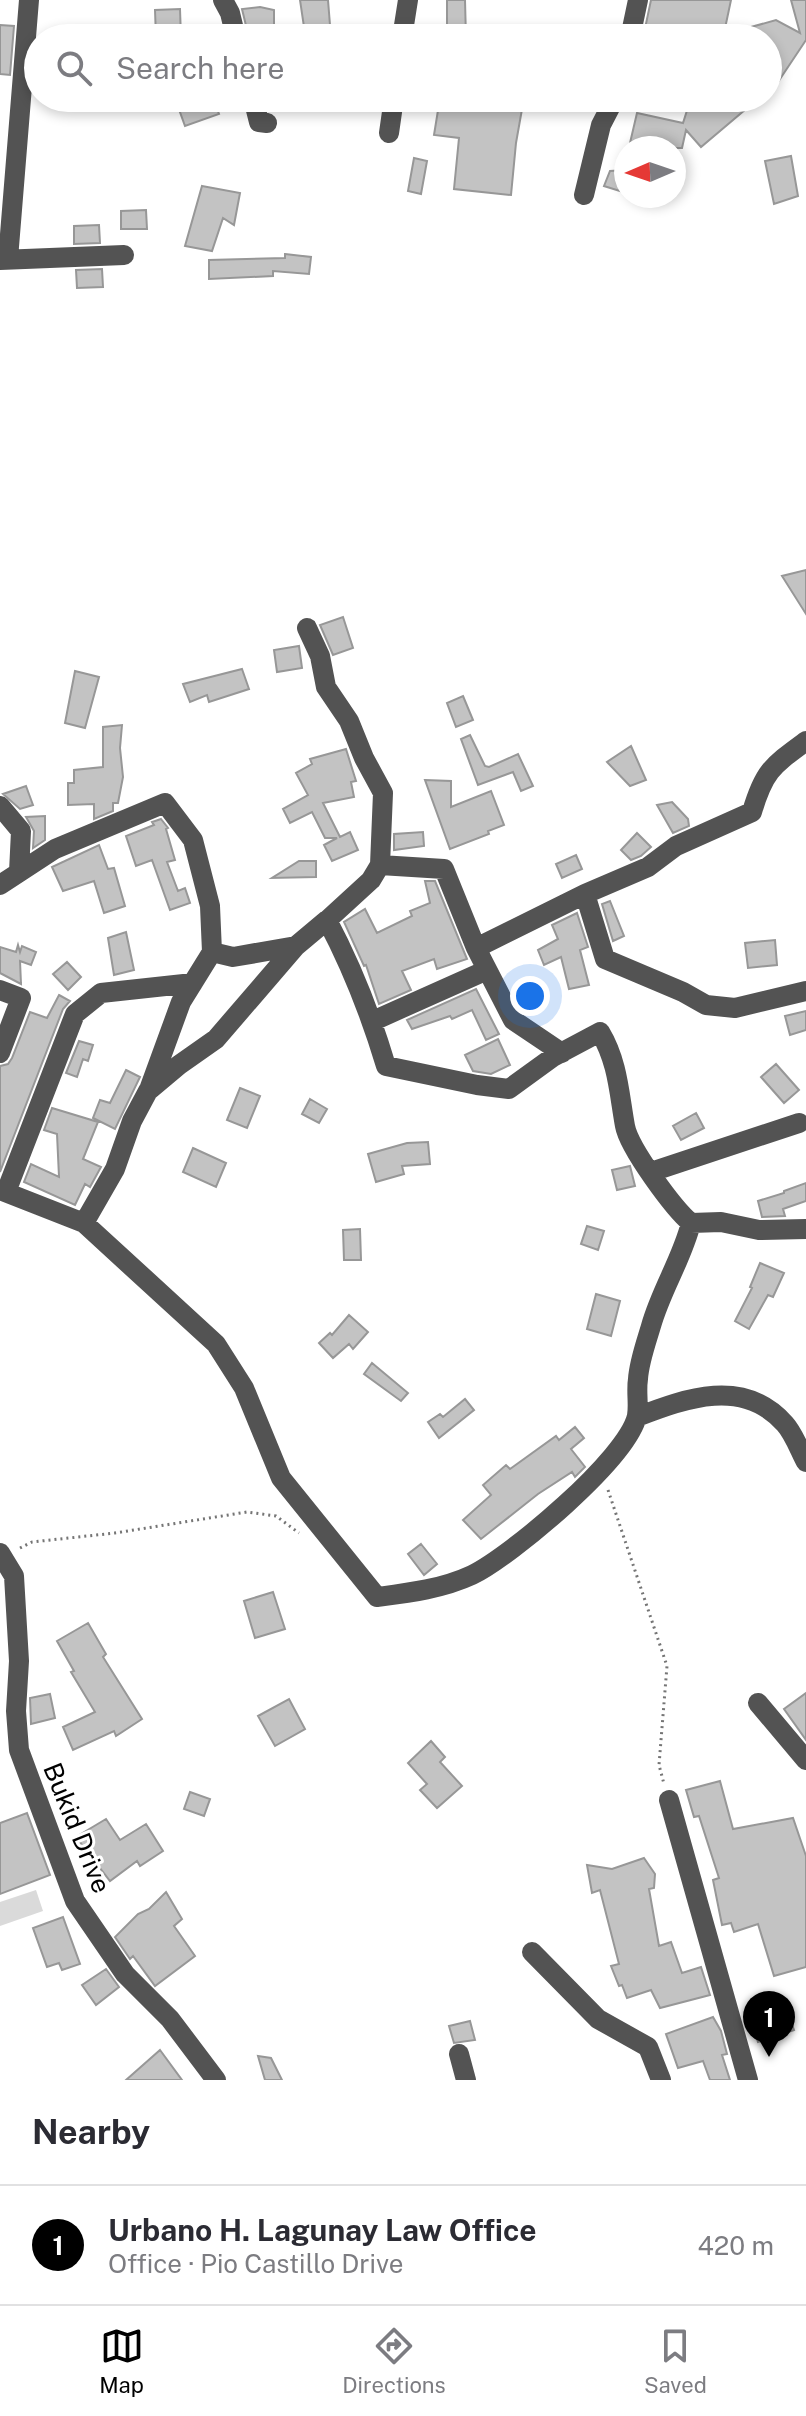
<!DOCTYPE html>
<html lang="en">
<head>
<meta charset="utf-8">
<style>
  body { margin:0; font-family:"Public Sans",sans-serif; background:#f7f7f7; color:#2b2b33 }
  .compass { position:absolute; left:614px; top:136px; width:72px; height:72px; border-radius:50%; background:#fff; box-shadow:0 4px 12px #0003; rotate:268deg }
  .you { position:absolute; left:530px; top:996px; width:28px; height:28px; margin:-20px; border:6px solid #fff; border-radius:50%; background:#1a73e8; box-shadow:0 0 0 12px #1a73e833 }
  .badge { display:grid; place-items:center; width:52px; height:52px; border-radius:50%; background:#000; color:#fff; font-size:26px; font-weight:700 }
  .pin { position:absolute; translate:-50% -66px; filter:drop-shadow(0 2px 4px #0008) }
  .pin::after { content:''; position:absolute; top:42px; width:28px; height:24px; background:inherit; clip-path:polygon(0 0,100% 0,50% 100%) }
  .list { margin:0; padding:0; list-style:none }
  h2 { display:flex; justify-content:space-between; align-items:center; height:104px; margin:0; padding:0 32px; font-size:34px }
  h2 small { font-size:26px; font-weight:400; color:#7c7c81 }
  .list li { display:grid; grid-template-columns:52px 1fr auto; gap:24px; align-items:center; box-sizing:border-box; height:120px; padding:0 32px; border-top:2px solid #e1e1e2 }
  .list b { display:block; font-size:30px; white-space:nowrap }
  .list p { margin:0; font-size:26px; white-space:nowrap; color:#7c7c81 }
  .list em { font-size:26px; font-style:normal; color:#7c7c81 }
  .icon { flex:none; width:44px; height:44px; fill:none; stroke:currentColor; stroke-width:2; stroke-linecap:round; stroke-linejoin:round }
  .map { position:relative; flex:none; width:806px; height:2080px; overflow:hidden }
  .search { position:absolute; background:#fff; box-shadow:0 4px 12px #0003; left:24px; right:24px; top:24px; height:88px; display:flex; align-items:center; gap:20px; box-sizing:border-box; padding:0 28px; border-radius:44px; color:#7c7c81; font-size:30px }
  .sheet { height:224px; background:#fff }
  nav { display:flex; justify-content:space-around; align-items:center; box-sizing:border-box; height:112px; border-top:2px solid #e1e1e2; background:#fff; font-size:22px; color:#7c7c81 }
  nav a { display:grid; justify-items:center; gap:4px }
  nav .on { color:#000 }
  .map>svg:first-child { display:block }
  .green { fill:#dadada }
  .building { fill:#c3c3c3; stroke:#979797; stroke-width:2 }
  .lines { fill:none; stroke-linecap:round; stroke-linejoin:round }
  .path { stroke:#757575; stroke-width:3; stroke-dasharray:2 4; stroke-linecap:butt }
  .minor { stroke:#535353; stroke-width:20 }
  .labels { text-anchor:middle; stroke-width:6; stroke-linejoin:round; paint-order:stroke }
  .street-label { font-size:26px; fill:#000; stroke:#fff }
</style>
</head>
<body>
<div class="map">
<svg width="806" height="2080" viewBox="0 0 806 2080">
  <rect width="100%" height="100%" fill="#fff"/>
  <path class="green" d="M36,1890l7,21 -43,15v-24z"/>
  <path class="building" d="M300,0h28l2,25 -26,2z
    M447,0h18l1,38h-19z
    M651,0h80l-8,38 -28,-4v4h-52z
    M791,0h15v40l-38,57v-59h-41l-1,-4 50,-14 24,13z
    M260,7l14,3v28h-25l-7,-29z
    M180,9l1,29h-25l-1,-28z
    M0,25l14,1 -4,49 -10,-1z
    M185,98h28l6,16 -34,12 -9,-25z
    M440,98h84l-8,45 -5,52 -57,-6 5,-51 -25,-3z
    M691,98h68l-58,49 -15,-17 -4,18h-31l-21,-5 7,-30 46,10z
    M791,156l7,40 -24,8 -9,-43z
    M414,158l13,3 -6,33 -13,-3z
    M626,170v23l-22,-7 6,-15z
    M202,186l38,7 -6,32 -11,-7 -11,33 -27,-5z
    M146,210l1,19h-26v-18z
    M99,225l1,18 -26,1v-18z
    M285,254l26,3 -2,17 -36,-3v5l-64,3v-19l76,-2z
    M102,269l1,18 -26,1 -1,-18z
    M806,570v44l-24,-38z
    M343,617l10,31 -20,7 -13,-30z
    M299,646l3,22 -25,4 -3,-22z
    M242,669l7,20 -40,13 -2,-7 -17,7 -7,-18z
    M75,671l24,6 -14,51 -20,-5z
    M463,696l10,24 -17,7 -9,-24z
    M122,725l-2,23 3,29 -5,26h-5v8l-19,8v-15l-26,1v-22h6v-13l29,-3v-40z
    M470,735l15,31 4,1 29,-13 15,32 -12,5 -8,-19 -35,13 -17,-46z
    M631,746l15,34 -16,6 -23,-24z
    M346,749l10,32 -5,1 3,15 -31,6 17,34 10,-5 8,18 -26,11 -8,-16 13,-7h-12l-13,-26 -22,11 -7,-14 25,-14 -12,-22 16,-9 -2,-5z
    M425,780l26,1v26l40,-16 13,34 -16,6 1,3 -39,15z
    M26,786l7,19 -13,4 -17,-15z
    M672,802l16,17 1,7 -16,7 -16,-28z
    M45,816v24l-12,8 1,-17 -8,-14z
    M161,819l7,9 -2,1 9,31 -8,2 11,29 7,-3 5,15 -20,7 -18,-50 -16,6 -10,-30 28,-11 -2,-3z
    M423,832l1,14 -30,4v-16z
    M637,833l14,14 -10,9 -10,4 -10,-10z
    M99,845l9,24 6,-1 11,38 -21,7 -10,-32 -31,10 -11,-24z
    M576,855l6,14 -20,9 -6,-14z
    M299,861h17v16l-44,1z
    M425,881h10l32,78 -30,10 -3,-10 -32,12 9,19 -32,14 -13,-39 -2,1 -20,-44 21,-13 12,24 35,-17 -2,-5 20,-8z
    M610,901l14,35 -11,5 -11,-37z
    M577,913l11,34 -8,3 9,35 -20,4 -8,-32 -17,8 -6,-15 20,-11 -6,-14z
    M126,932l8,38 -20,5 -6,-37z
    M775,940l2,25 -29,3 -3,-25z
    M18,945l2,7 2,-6 14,6 -5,13 -11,-4 1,23 -21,-11v-26l16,5z
    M67,962l14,15 -13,13 -15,-16z
    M476,989l23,45 -13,6 -14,-30 -20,9 -2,-3 -38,13 -5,-9z
    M59,995l11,6 -7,8 -63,163v-106l8,-2 4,-6 18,-46 17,6z
    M806,1011v19l-16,5 -5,-19z
    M498,1039l12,26 -19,9 -18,-3 -8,-16z
    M79,1041l14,4 -5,16 -5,-2 -6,18 -11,-4z
    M776,1064l23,26 -15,13 -23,-26z
    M126,1070l14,7 -25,52 -22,-11 7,-18 10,3z
    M240,1088l20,8 -13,32 -20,-8z
    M310,1099l17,10 -8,14 -17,-9z
    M52,1108l46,14 -15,37 18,8 -11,20 -5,-3 -10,21 -51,-23 7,-18 28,13 -2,-43 -13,-4z
    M696,1113l8,15 -23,12 -8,-14z
    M428,1142l2,22 -28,2 2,8 -28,8 -8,-28 39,-11z
    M193,1148l33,15 -10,24 -33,-15z
    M630,1166l5,20 -18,4 -5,-20z
    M806,1183v18l-23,8 2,7 -23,1 -4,-16 26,-8v-2z
    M587,1226l17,5 -6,19 -17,-6z
    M360,1229l1,31h-17l-1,-30z
    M760,1263l24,10 -11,24 -5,-2 -19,34 -14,-8 17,-33 -2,-1z
    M596,1294l24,7 -9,35 -24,-7z
    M349,1315l19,17 -15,17 -4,-5 -16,14 -14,-15 11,-10 2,2z
    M372,1363l36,30 -7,8 -37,-27z
    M465,1399l9,11 -35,28 -11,-16 12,-8 3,3z
    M575,1427l9,11 -13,11 14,18 -10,10 -3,-5 -34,22 -57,45 -18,-19 28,-25 -8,-10 23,-20 4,4 46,-33 3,4z
    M421,1544l16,20 -13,11 -16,-21z
    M273,1592l12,37 -30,9 -11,-37z
    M88,1623l18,31 -3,3 39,62 -26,17 -2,-5 -41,19 -10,-23 32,-15 -24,-40 3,-1 -17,-30z
    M806,1693v47l-22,-31z
    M50,1694l5,24 -24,6 -1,-26z
    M289,1699l16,30 -30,17 -17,-30z
    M431,1741l14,16 -5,5 22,24 -25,22 -17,-18 7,-6 -19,-21z
    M720,1781l13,48 60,-11 13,38v111l-32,9 -16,-52 -24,8 -3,-9 -9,2 -9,-45 6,-2 -20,-62 -5,1 -8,-27z
    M190,1792l20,7 -6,17 -20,-7z
    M27,1813l23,62 -50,19v-71z
    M106,1819l14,21 26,-16 17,27 -23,15 -3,-5 -27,20 -34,-44z
    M644,1858l11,16 -1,14 -5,1 10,57 12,-4 11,31 19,-6 9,28 -50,13 -9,-18 -24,8 -5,-13 -3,1 -8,-20 8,-2 -19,-74 -8,3 -5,-28 25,4z
    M166,1892l16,27 -8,7 21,30 -40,30 -22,-30 -3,3 -15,-22 23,-23 11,-5z
    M63,1917l17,47 -18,6 -3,-7 -12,4 -14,-39z
    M106,1969l13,18 -23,18 -14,-20z
    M785,2004l9,26 -36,12 -9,-26z
    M713,2017l8,14 6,23 -5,1 8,25h-20l-7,-19 -25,7 -12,-34z
    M470,2021l5,19 -21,3 -5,-17z
    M160,2050l22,30h-56z
    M258,2056l13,2 11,22h-17z"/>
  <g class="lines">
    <path class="path" d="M608,1490l59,176 -8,99 5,19
      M20,1548l12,-6 83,-9 132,-21 29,4 23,17"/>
    <path class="minor" d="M223,0l7,13 6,25
      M402,38l6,-38
      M630,38l8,-38
      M253,98l6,24 8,1
      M389,133l5,-35
      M584,195l17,-70 14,-27
      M8,259l21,-259
      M0,260l124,-5
      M307,628l13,28 6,31 23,34 15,37 19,35 -3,72 -9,15 -48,44
      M0,806l21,25 -2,41
      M380,865l64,4 32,79
      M0,885l55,-36 110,-46 28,37 17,66 2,46 -31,50 -31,85
      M585,894l20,65 78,33 23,13 29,3 71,-17
      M212,952l21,5 63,-11
      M0,990l21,8 -21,55
      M373,1021l114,-51
      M562,1053l-49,-33 -37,-72 109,-54 63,-27 28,-21 76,-34c12,-41 20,-46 54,-71
      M651,1172l148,-49
      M0,1190l84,33 132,121 28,44 37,90 96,119c31,-4 65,-8 95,-22 39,-19 155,-116 165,-159 2,-12 -1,-25 1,-37 1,-17 8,-36 13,-53 10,-36 31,-67 40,-103l30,-1 38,8 47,-1
      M6,1192l69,-178 26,-21 92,-10
      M84,1223l31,-54 17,-48 16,-30 31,-26 37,-26 80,-93 31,-26c25,47 44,96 59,146l91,19 32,4 44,-32 47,-25c18,30 19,61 25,94 4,22 49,83 66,97
      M637,1417c49,-19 107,-40 148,7 9,10 15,27 21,38
      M0,1553l14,23 5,85 -3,50 3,39 56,151 50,73 45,45 46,61
      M758,1703l48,57
      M669,1800l79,280
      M532,1952l66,67 50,28 13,33
      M459,2054l7,26"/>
  </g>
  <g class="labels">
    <g class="street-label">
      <text transform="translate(77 1828) rotate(68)" y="9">Bukid Drive</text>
    </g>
  </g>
</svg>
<svg class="compass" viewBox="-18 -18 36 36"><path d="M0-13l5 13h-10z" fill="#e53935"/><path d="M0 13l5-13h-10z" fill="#7c7c81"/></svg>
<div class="you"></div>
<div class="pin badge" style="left:769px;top:2057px">1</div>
<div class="search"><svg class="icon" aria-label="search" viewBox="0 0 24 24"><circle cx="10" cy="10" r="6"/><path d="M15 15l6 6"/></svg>Search here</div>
</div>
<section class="sheet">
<h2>Nearby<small></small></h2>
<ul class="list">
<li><span class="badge">1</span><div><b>Urbano H. Lagunay Law Office</b><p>Office · Pio Castillo Drive</p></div><em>420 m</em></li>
</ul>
</section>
<nav>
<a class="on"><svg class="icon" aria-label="map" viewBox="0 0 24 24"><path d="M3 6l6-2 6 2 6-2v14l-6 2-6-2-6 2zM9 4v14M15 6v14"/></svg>Map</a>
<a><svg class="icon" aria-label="directions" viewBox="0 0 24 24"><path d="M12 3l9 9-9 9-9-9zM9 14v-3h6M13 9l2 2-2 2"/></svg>Directions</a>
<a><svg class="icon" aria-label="saved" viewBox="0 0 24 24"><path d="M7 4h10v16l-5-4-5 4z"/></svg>Saved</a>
</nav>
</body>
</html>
